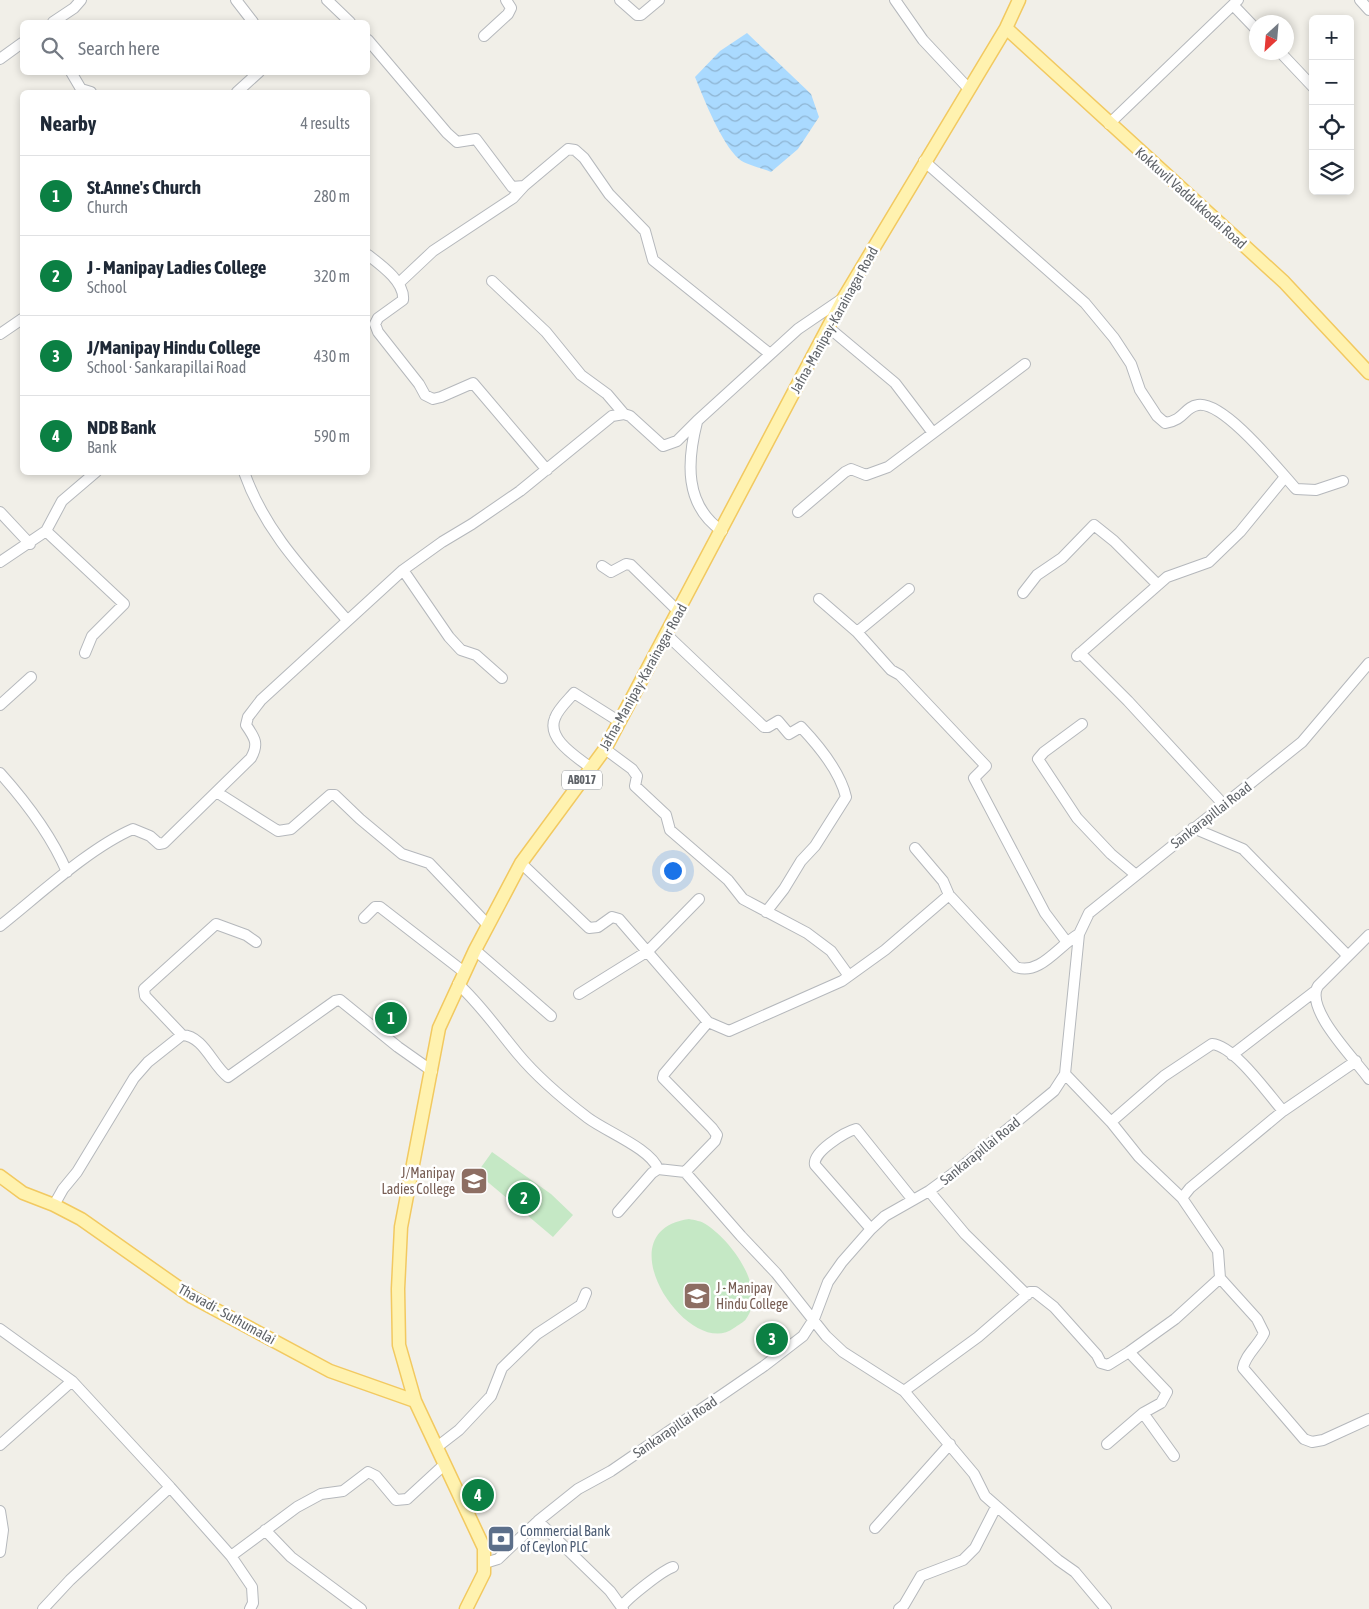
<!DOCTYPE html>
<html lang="en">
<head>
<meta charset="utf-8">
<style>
  body { margin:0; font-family:"Asap Condensed",sans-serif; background:#f2f2f3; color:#1f2937 }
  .controls { position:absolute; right:15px; top:15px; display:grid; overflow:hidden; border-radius:8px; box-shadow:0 2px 8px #0003 }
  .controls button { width:45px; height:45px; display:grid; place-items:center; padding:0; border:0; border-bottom:1px solid #e0e1e3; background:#fff; color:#1f2937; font:25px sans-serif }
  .compass { position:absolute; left:1249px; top:15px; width:45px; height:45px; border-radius:50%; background:#fff; box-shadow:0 2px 8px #0003; rotate:206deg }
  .you { position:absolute; left:672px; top:870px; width:18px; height:18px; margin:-12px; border:4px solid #fff; border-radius:50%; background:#1a73e8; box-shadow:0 0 0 8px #1a73e833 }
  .badge { display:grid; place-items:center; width:32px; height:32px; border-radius:50%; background:#0b8043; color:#fff; font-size:16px; font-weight:700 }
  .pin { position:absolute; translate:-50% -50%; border:2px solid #fff; box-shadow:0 1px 5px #0006 }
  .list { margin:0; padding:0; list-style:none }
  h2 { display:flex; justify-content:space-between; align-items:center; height:65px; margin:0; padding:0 20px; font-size:21px }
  h2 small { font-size:16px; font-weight:400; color:#747a83 }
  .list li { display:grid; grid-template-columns:32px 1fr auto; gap:15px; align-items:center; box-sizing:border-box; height:80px; padding:0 20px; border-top:1px solid #e0e1e3 }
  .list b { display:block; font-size:19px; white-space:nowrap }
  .list p { margin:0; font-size:16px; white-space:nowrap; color:#747a83 }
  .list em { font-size:16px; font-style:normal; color:#747a83 }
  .icon { flex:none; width:28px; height:28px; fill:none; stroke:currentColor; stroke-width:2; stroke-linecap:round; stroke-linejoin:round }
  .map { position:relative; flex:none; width:1369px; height:1609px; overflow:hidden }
  .search { position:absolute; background:#fff; box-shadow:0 2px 8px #0003; left:20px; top:20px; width:350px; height:55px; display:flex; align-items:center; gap:12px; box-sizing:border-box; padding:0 18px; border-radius:8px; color:#747a83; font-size:19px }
  .panel { position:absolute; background:#fff; box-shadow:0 2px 8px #0003; left:20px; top:90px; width:350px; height:385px; border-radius:8px }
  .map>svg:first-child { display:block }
  .pitch { fill:#c5e8c5 }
  .water { fill:url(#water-waves) }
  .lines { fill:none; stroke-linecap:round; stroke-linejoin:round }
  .minor-casing { stroke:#b5b8bc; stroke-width:12 }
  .major-casing { stroke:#f2c960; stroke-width:15 }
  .minor { stroke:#fff; stroke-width:10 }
  .major { stroke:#fff2af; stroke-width:12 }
  .labels { text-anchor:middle; stroke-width:5; stroke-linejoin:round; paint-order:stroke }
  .shield { fill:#fff; stroke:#8f9295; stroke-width:1 }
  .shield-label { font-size:12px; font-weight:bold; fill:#5f6368 }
  .street-label { font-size:14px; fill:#5f6368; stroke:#fff }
  .education-label { font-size:14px; fill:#785e54; stroke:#fff; text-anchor:end }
  .service-label { font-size:14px; fill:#4e5e75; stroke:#fff; text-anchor:start }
</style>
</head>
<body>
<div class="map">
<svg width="1369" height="1609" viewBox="0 0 1369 1609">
  <defs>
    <pattern id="water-waves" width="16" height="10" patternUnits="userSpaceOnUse" patternTransform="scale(1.25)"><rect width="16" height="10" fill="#aadaff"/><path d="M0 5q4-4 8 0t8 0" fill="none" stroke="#8eb4d2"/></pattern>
  </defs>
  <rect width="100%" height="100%" fill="#f1efe8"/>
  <path class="pitch" d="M492,1152l59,42 22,21 -20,22 -76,-64z
    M689,1219c5,1 13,2 18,6 24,16 61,64 39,94 -2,3 -8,6 -12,9 -44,34 -133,-97 -45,-109z"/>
  <path class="water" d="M747,33l64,61 8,23 -21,32 -27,23c-9,-4 -25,-7 -32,-13 -18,-16 -35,-60 -44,-82l25,-26z"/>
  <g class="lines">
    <g class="minor-casing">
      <path id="minor" d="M236,0l17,22
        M327,0l23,22
        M620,0l17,15h4l18,-15
        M895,0l28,40 46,49
        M1360,0l9,10
        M1233,5l23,24
        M53,22l21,-14 7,-8
        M484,36l24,-22 3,-6 -5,-8
        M368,40l79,93 10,9 19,-3 36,48 12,-1 44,-37 7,1 9,8 25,36 36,37 8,29 117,94
        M1280,52l33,35
        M0,59l22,-16
        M71,72l10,17 10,3
        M237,92l22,-20
        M1109,124l129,-124
        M924,161l161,142 29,35 17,26 9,26 17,26 8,7c20,-3 19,-16 33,-18 26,-4 80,64 98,84l20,1 27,-9
        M368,255c13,10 37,27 35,45l-25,18 -3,6 3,8 41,52 6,11 8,4 8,-2 32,-14 74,87
        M492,281l54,51 35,43 26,19 17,20
        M399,283l34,-32 80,-53 11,-12
        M828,327l67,56 38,50
        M0,334l22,-15
        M697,422c-10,39 -13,83 25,109
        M244,472c21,60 62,101 103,148
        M0,512l30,32
        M798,512l47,-40 6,-3 15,6 22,-8 137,-103
        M46,531l78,73 -32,32 -7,17
        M0,562l46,-31 16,-30 34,-29
        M602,566l9,6 15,-8 5,1 48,47
        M403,570l46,67 12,13 15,5 26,23
        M1023,593l14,-18 25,-17 32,-33 20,16 44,44
        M819,599l38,33 34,38 9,5 86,91 -12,12 71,135 21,28
        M857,632l52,-43
        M667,635l97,92h4l10,-6 11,13 12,-7c18,19 39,44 45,70l-31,49 -14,15 -17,28 -18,23
        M1080,653l48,48 96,104
        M1077,656l90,-79 42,-15 31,-30 45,-55
        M0,705l31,-28
        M1082,724l-38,28 -6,7 39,59 34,36 25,21
        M605,749l27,20 5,7 -2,10 31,29 4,15 58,50 15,19 64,34 24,18 18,25
        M591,768c-14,-11 -45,-29 -36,-50 3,-9 13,-18 19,-25l46,29
        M0,773c26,29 52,64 67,99
        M218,793l60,38 13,-2 39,-34h5l25,24 42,35 27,9 59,62
        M1193,828l50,21 105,107
        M915,848l28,33 6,14
        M521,863l68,65 9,-1 14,-10 7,2 89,103 21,9 113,-50 43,-31 64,-55 67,72c24,9 43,-22 63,-33
        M364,918l11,-11h5l84,65
        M0,926c38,-30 89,-78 133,-97l17,7 9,8 5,-1 87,-85c8,-14 4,-20 -5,-33l2,-8 13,-17 142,-130 39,-28 30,-18 48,-33 92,-75 12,-2 6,2 33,30 14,-5 20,-20 101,-92 44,-30
        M1369,935l-51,51c-14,23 37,73 51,93
        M475,950l76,66
        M458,984c23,21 40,46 60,70 20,24 45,45 70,64 19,14 63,31 70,51
        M579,994l69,-43 51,-52
        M182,1035l-37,-39 -1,-7 72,-65 30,11 10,7
        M1232,1055l82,-63
        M1065,1074l46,48 28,35 43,41 36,53 2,27 37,41 7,14c-5,12 -19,22 -21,35l61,71 8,3 11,-2 46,-21
        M1111,1122l53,-46 48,-32c23,2 56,50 71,67
        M685,1172l56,64 35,37 50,63 17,16 61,39 70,83 11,22 73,64 17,12 31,37
        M929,1191l36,43 62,61
        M1182,1198l8,-10 93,-77 73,-50
        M54,1205l9,-16 14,-17 57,-94 14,-16 34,-27c22,1 30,30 46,42l107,-76 5,-1 58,47 34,24
        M618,1212l34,-39 6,-4 27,3 30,-31 2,-6 -5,-7 -49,-50 1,-4 44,-52
        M871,1229l-56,-64c-3,-13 30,-33 41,-36l57,71
        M0,1329l72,52 98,106 61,69 21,31 1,16 -3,6
        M1129,1352l38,40 -6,11 -18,10 31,43
        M904,1391l74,-54 52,-45h5l19,15 43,48 4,8 7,2 21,-13 46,-33 45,-41
        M1107,1444l36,-31
        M0,1445l72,-64
        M437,1447l22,-17 32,-34 11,-28 35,-34 44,-29 5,-12
        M0,1511l3,19 -3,22
        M538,1521l72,70 13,18
        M875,1528l75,-84
        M265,1530l26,27 70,52
        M231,1556l66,-49 24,-13 22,-3 25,-19 8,4 20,24 11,-1 38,-35
        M485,1563l13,-4 40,-38 40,-32 33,-18 153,-105 39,-30 11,-17 14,-37 14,-20 29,-33 14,-13 44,-25 30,-22 95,-78 11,-17 14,-140 10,-21 213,-171 67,-79
        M622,1606c7,-9 41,-36 51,-39
        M43,1609l27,-29 100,-93
        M899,1609l5,-4 17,-29 42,-16 12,-12 21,-41"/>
    </g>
    <g class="major-casing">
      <path id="major" d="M1006,28l278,254 85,91
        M0,1176l23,17 31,12 27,14 111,78 138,74 85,30
        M466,1609l18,-36v-25l-69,-147 -16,-56 -1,-56 3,-62 38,-199 36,-78 46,-87 84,-114 238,-450 163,-271 13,-28"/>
    </g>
    <use href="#minor" class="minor"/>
    <use href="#major" class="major"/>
  </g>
  <defs>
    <g id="school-square" transform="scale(1.4375)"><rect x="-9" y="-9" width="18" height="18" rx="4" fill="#8d6e63" stroke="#fff"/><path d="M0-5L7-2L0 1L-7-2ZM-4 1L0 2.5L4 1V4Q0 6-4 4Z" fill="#fff"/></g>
    <g id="bank-square" transform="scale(1.4375)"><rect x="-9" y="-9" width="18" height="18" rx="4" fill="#5c6f8a" stroke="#fff"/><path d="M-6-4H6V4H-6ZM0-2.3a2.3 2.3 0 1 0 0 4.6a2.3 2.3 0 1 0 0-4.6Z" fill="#fff"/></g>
  </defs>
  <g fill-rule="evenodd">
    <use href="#school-square" x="474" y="1181"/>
    <use href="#school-square" x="697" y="1296"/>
    <use href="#bank-square" x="501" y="1539"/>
  </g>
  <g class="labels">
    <rect class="shield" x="562" y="770.5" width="40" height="19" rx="4"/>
    <g class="shield-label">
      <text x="582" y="784">AB017</text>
    </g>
    <g class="street-label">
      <text transform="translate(1191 198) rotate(42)" y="5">Kokkuvil Vaddukkodai Road</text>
      <text transform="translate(834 320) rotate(-61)" y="5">Jafna-Manipay-Karainagar Road</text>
      <text transform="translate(643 677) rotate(-61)" y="5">Jafna-Manipay-Karainagar Road</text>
      <text transform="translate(1211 815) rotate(-38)" y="5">Sankarapillai Road</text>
      <text transform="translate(980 1151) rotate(-39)" y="5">Sankarapillai Road</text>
      <text transform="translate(227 1314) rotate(29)" y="5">Thavadi - Suthumalai</text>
      <text transform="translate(675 1427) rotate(-34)" y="5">Sankarapillai Road</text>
    </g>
    <g class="education-label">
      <text x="455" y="1178">J/Manipay<tspan x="455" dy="16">Ladies College</tspan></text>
      <text x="716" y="1293" text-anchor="start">J - Manipay<tspan x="716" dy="16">Hindu College</tspan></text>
    </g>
    <g class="service-label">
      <text x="520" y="1536">Commercial Bank<tspan x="520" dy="16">of Ceylon PLC</tspan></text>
    </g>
  </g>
</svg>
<div class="controls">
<button>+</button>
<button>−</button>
<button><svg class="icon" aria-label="locate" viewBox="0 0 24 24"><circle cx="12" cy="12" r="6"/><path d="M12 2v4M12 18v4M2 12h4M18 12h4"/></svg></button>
<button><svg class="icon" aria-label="layers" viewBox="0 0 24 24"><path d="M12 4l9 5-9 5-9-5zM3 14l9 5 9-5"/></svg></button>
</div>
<svg class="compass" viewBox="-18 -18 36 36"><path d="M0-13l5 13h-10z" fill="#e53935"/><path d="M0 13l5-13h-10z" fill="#747a83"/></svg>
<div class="you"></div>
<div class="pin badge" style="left:391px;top:1018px">1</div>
<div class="pin badge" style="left:524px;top:1198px">2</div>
<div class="pin badge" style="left:772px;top:1339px">3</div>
<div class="pin badge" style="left:478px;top:1495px">4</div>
<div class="search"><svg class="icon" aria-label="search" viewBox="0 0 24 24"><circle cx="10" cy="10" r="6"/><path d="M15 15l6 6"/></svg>Search here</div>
<section class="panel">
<h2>Nearby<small>4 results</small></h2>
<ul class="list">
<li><span class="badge">1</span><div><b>St.Anne's Church</b><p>Church</p></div><em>280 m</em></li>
<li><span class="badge">2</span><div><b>J - Manipay Ladies College</b><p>School</p></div><em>320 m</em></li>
<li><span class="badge">3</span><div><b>J/Manipay Hindu College</b><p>School · Sankarapillai Road</p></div><em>430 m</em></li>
<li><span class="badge">4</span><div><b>NDB Bank</b><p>Bank</p></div><em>590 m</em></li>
</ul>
</section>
</div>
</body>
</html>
